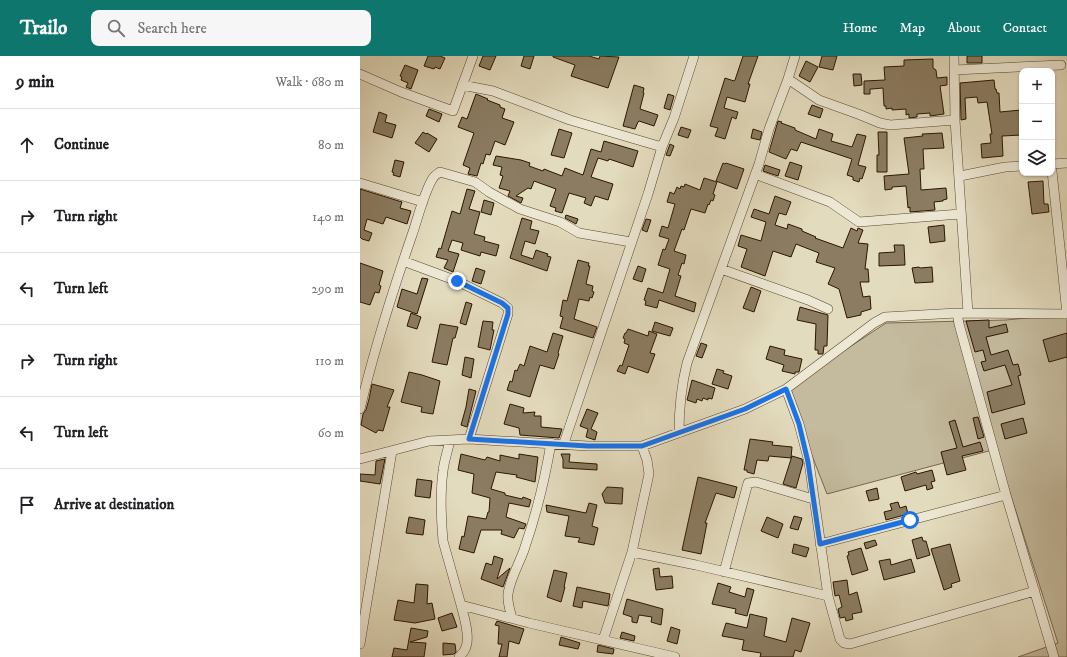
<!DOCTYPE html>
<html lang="en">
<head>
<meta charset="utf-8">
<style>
  body { margin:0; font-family:"IM FELL DW Pica",serif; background:#f6f6f6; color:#202124 }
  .controls { position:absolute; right:12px; top:12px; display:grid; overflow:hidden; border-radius:8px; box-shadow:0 1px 3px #0004 }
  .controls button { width:36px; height:36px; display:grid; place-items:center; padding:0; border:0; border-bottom:1px solid #e0e0e0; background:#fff; color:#202124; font:20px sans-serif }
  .stop { position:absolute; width:12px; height:12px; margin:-9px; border:3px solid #1a73e8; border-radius:50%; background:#fff }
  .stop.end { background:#1a73e8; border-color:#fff; box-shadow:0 1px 4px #0008 }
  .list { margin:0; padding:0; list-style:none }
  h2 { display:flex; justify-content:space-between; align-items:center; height:52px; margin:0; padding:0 16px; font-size:17px }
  h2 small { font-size:13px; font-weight:400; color:#757577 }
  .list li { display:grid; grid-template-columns:26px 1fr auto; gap:12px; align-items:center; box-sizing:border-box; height:72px; padding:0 16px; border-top:1px solid #e0e0e0 }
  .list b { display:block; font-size:15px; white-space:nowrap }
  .list em { font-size:13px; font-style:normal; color:#757577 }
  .icon { flex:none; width:22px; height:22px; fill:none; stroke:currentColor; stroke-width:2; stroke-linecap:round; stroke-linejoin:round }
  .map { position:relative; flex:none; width:707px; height:601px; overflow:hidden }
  header { display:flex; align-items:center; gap:24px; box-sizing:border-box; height:56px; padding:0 20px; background:#0f766e; color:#fff }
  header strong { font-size:19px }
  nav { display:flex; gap:22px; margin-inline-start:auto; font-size:14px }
  .search { width:280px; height:36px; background:#f6f6f6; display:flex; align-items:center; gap:10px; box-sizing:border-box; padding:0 14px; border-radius:8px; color:#757577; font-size:15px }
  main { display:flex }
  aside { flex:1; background:#fff }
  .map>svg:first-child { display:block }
  .green { fill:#c4ba9d; stroke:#78684e }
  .building { fill:#8b7c62; stroke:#2b1600 }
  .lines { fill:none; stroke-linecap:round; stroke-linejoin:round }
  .minor-casing { stroke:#59472f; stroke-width:10 }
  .minor { stroke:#ede8d4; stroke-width:9 }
  .route { stroke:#1a73e8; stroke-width:5 }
</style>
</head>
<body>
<header>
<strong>Trailo</strong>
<div class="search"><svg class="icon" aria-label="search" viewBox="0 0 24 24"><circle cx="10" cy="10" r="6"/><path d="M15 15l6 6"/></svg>Search here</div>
<nav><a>Home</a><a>Map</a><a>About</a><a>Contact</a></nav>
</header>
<main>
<aside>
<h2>9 min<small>Walk · 680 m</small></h2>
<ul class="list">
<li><svg class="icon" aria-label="ahead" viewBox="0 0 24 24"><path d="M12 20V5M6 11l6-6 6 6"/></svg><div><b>Continue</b></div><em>80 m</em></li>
<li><svg class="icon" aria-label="right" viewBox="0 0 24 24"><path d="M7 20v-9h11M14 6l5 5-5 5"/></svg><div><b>Turn right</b></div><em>140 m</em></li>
<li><svg class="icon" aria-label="left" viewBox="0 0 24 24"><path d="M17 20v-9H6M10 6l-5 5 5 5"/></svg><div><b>Turn left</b></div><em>290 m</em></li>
<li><svg class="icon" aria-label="right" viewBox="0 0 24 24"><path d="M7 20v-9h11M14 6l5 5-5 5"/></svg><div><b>Turn right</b></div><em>110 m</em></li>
<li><svg class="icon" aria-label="left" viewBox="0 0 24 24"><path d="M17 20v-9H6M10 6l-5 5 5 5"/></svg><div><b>Turn left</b></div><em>60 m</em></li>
<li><svg class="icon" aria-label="arrive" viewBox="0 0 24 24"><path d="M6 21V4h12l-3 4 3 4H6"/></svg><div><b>Arrive at destination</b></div></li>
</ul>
</aside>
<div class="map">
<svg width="707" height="601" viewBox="0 0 707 601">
  <rect width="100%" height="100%" fill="#e3dbbd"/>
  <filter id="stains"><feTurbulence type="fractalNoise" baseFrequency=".005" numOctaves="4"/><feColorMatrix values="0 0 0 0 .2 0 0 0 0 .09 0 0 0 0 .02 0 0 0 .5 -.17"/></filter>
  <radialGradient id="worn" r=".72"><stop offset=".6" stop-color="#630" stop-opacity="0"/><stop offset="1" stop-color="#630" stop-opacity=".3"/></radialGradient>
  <path class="green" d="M707,258v343h-49l40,-14 -62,-194 -169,45 -41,-105 100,-66 120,-3z"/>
  <path class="building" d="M68,0h12l5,2 -5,11 -5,-2 -1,2 -10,-3z
    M123,0h13l-6,14 -11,-4z
    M164,0h10l-4,13 -9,-3z
    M193,0h36l10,3 1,-3 19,1 -11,31 -37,-12 4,-11 -22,-8z
    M383,0h15l-10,28h2l-5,18 -18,-5 -3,11 14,4 -2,7 -4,-2 -7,22 -10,-3 3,-8 -8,-2 15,-48 9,3 1,-1z
    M462,0h15l-4,14 -14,-3z
    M607,0h15v7h-15z
    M573,3v9l3,2 1,8 10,-1v8l-7,1 4,28 -14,2v-3l-13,1v3l-8,1v-4l-3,1v-6l-14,1v-2l-6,1v-3h-2l-1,-18 -11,1h-2v5h-6v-13l21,-1 -1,-13 20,-1v-6z
    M446,5l12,6 -8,15 -11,-6z
    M45,9l13,5 -7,19 -5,-2 2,-4 -7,-3 1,-3 -2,-1z
    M493,18h8l1,11 -8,1z
    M634,24l1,9h1l1,4h2l1,19 21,-2 1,25 -20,1 1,20 -21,2 -1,-14 10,-1 -1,-9h2l-5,-32 -9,1 -1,-6 -12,1 1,21 -5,1 -1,-37z
    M274,29l10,3 -1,5h1l-4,16 18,6 -4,11 -15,-5 -1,1 -3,7 -12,-3z
    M116,38l12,5 -1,1 13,5v2l5,2 -3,9 12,4 -9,23 -10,-4 -5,14 -4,-1 -3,10 -2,-1 -4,13 -9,-2 2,-6 -7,-3 11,-32 -16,-6 4,-10 5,2z
    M308,38l6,2 -4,14 -6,-2z
    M452,49l11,4 -3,9 -12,-4z
    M69,53l13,5 -3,8 -13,-6z
    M19,56l8,3 -2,7 11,3 -4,13 -19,-6z
    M418,65l4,1 -1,1 14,5v2l21,9 3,-10 14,5 -2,7 21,6 5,-13 9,2 -8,29 8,2 -4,12 -2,-1 -1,4 -6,-2v-3l-6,-2 5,-16 -51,-17 -4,9 -6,-2 -5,10 -17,-7z
    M321,71l10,3 -3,8 -10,-3z
    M199,73l13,4 -8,25 -13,-3z
    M393,73l9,3 -2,8 -9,-2z
    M63,76l3,2 1,-1 10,6 -8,13 -14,-9z
    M518,76h9v40h-10v-17h2z
    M582,77l2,15 -21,1 1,20h-4l1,21 25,-2 1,11 -4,1v1l-9,1 1,8 -25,2v-5l-2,1 -2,-22 -14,1v2l-7,1 -1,-14 25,-2 -5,-36 19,-2 -1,-2z
    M244,85l34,10 -5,16 -24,-8 -1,2 -10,-3 -7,19 22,7 -5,16 -13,-4 -4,10 -7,-3 2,-5 -17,-5 -7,20 -7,-2 1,-3 -6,-2 6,-17 -22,-8 -3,8 -3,-1 -12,8 7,2 -2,5 -13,-7 2,-5 -11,-3 4,-12 -3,-1 2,-8 -9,-2 3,-9 25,4 9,3 -1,3 14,5 1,-2 18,7 3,-8 18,7 8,-26 10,3z
    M310,88l4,2 -4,10 -4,-1z
    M35,104l9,2 -4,15 -7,-2 1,-2 -2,-1z
    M430,106l12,4 -4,14 -13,-4z
    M363,107l2,1 1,-1 18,6 -7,20 -21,-8z
    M405,109l15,5 -2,6 -15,-5z
    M344,122l13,4 -4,12 2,1 -2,6 -2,-1 -2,5 -1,-1 -3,9 -14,-4 -7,21 -2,-1 -8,22 12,4 -2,9 -2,-1 -4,12 3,1 -6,20 21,7 -2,9 -35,-12 -2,8 -12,-3 1,-4 -2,-1 4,-12 15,5 7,-24 -12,-4 5,-16 2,1 4,-11 -10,-3 3,-10 6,2 7,-24 -8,-2 3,-10 4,2 3,-7 3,2 1,-3 3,1 1,-3 15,6z
    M683,125l1,23h4l1,8 -17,2 -4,-32z
    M0,133l42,13 -2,6 11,3 -4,13 -21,-7 -3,7 -16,-5 -3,11 8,3 -3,8 -7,-2 -2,-2z
    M107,133l8,2 -6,18 11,3 -6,22 11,3 -1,4 15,4 -3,11 -15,-4 -1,4 -19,-6 2,-7 -11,-3 -4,11 11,3 -6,18 -9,-4 4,-8 -12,-3 3,-9 2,1 11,-38 8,3z
    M415,140l16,6 -5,13 -7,-2 -4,12 12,4 1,-5 14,5v2l14,6 -1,1 28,10 8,-20 6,3 1,-3 5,2 -5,13 10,1 -3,25h3l1,13h-9l3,15 7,-1 1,13 -10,3v3l-14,3 -8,-29 -11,-5 7,-16 -19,-6 3,-9 -23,-9 -5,13 -18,-6 -8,25 -24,-9 6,-18 -9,-3 3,-11 20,6 5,-19 -15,-5 3,-8 15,5z
    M124,144l10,3 -3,12 -10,-3z
    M206,159l12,4 -2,5 -11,-6z
    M162,162l10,3 -2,8 9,2 -4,13 -10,-3 -4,14 12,4 3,-9 12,4 -1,2 4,1 -4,14 -37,-13z
    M286,163l5,1 -4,12 -5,-2z
    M584,169l1,16 -15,2 -2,-16z
    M534,189h10l1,20 -26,1v-13l16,-1z
    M218,204l11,3 -1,3h2l-4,18 7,2 -1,5 2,1 -2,6 -2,-1 -1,4 -10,-2 -5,20 23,8 -4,11 -33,-10 3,-11 -3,-1 3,-16 4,1z
    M0,207l23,8 -4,14 2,1 -2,7 -4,-1 -5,13 -10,-3z
    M278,210l8,3 -4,13 -9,-3z
    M559,211l1,1 12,-1 1,15 -18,1 -3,-15z
    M116,212l9,3 -4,13 -9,-3z
    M62,222l6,1 -11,35 -20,-7 5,-18 15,5z
    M391,231l10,4 -7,21 -11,-4z
    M106,246l6,2 -6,21 -6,-2z
    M440,251l28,8 -1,31h-3l-1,8h-5v-4h-3l1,-26 -19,-4z
    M51,257l10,4 -4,12 -10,-3z
    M629,264v8l17,-4 2,8 -22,5 5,18 17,-5 5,15 5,-1 3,11 -3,1 7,28 -33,9 -5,-21 25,-7 -7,-20 -21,6 -3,-9 5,-1 -3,-11 -8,2 -9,-31z
    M123,265l10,1 -1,8h2l-4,20 -12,-3z
    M295,266l18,6 -3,8 -18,-5z
    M80,268l18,3 -3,11h-2l-6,27 -15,-3z
    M268,273l20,7 1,-5 8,3 -7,19 5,1 -7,19 -20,-7 -3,8 -8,-3 3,-6 2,1 7,-21 -5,-2 1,-4 -2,-1 2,-5h1z
    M193,277l10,3 -5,17 1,1 -5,15 -14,-4 -10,32 -23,-7 3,-9 2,1 3,-12 2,1 3,-7 4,2 6,-20 17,6z
    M707,277v24l-18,5 -6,-22z
    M341,287l6,2 -5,13 -6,-2z
    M410,290l15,4 -1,5 18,4 -3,13h-4v2l-13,-3 2,-6 -18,-6z
    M105,301l9,2 -3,19 -9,-3z
    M357,313l7,2 -1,2 9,3 -4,13 -16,-5z
    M49,316l13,3 18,6 -7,33 -12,-2 1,-5 -21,-5z
    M332,324l23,8 -3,11 -4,-1v2l-5,-2 -1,3 -5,-2 -1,4 -9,-3z
    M12,328l22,6 -7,17h3l-7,24 -5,-1 -2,3 -15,-8 2,-11 3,-4 3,-11z
    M109,333l7,2 -9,36 -6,-2 5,-18z
    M150,348l14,4 -1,5 12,-1 -1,4h7v11l21,2 -3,9 -39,-3 -1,-7 -15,-4z
    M227,353l11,4 -7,16 6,3 -2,8 -9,-3 2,-8 -8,-3z
    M618,361l6,20 -6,2 -5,-21z
    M663,362l4,15 -22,6 -4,-15z
    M595,364l8,27 17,-5 3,9 -21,5 4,14 -19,5 -6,-23 16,-4 -8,-26z
    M390,383l23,3 -1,3 20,2 -1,11 -22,-2 -1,5 -11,-1 -3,14 -7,-2v-2h-3z
    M101,398l24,6 2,-3 13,4v-6l19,4v-5l19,3 -3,25 -19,-5 1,-2 -21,-3 -5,17 14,4v2l17,4 1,-2 8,3 -2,7 -20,-4 -3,14 20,7 -2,5 -5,-1 -5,10 -13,-4 1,-4h-21l-7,23 -15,-4 3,-13 2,1 4,-21 18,3 2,-7h1l1,-14 -18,-5 2,-19 -16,-4z
    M201,398h9l-1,8 28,2v6l-34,-2v-9z
    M432,400l10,3 1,4 -7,25 -13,-4z
    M25,403l-5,25 -20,-3v-7l15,1 1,-14z
    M572,414l3,11 -4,1 2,6 -6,2 -1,-5 -21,6 -4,-14 15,-5 1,2z
    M338,421l39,10 -3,11 -18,-5 -11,30h2l-6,31 -19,-4z
    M57,423l15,2 -2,17 -15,-2z
    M247,431l16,1 -1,16 -17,-1 -3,-9z
    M517,432l2,11 -10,2 -3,-10z
    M538,446l2,6 6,-2 2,8 -22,6 -2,-8 8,-2 -2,-6z
    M229,447l8,2 -5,21 6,2 -4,17 -16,-3 2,-4 -15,-2 4,-20 -22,-4 -1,-7 40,8z
    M434,460l8,2 -4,12 -8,-2z
    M49,461l16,3 -2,15 -17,-2z
    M407,461l16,7 -5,14 -17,-7z
    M562,481l1,4h3l4,14 -13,4 -5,-19z
    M515,484l2,5 -11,4 -2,-6z
    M434,488l15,4 -3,9 -14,-4z
    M590,488l10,37 -9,3 1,3 -8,3 -13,-41z
    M501,492l7,22 -16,5 -5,-19 2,-1 -1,-3z
    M134,500l9,3 -6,20 13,-11 -7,19 -22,-8 5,-16 6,2z
    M530,503l1,6 20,-6 4,13 -31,8 -5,-19z
    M299,512l1,9 12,-1 1,12 -17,2 -3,-21z
    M194,514l13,3 -3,14h1l-4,15 -14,-5z
    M487,524l2,15 8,-3 5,20 -10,2 1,5 -7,2 -1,-4 -5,1 -2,-9 4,-2 -3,-12 -4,1 -2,-14z
    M358,527l13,4 -2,5 16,5 2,-9 7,2 -7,26 -12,-3 1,-4 -24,-5z
    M56,528l12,1 -1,19 5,-1 3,16 -20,4 -21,-3 4,-20 16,3z
    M217,531l33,7 -2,12 -25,-5 -1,7 -9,-2z
    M267,543l36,10 -2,16 -10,-3 1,-5 -13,-2 -2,8 -5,-1v-5l-9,-3z
    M92,557l5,14 -15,4 -4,-13z
    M390,558l17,4 -3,18 22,6 6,-24 18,5 -9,29 -6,-2 -2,7h-33l1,-4 -19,-3 2,-10 -22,-4 4,-13 21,5z
    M137,565l27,8 -5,15 -10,-3 -2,16h-8l3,-13h-4l1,-18 -4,-1z
    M311,571l9,3 -3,14 -10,-3z
    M51,572l17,3 -1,6 -17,5 16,1 -2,14h-32l2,-9 13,2z
    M262,576l13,4 -1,5 -14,-3z
    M201,581l19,6 -2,6 -19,-4z
    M83,587l12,1 1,8 -2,2 -11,1z
    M238,589l16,4 -1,5 -16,-2z"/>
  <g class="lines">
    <g class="minor-casing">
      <path id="minor" d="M594,0l1,64 13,193
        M594,14l107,-5
        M0,18l41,18 52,19 20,-55
        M428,23l31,21 39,14 22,9 10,2 65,-5
        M102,29l31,6 77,29 92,27
        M692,108l15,-1
        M692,115l15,143
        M395,118l75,28 29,20 101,-8
        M600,120l45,-9 17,-1
        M0,127l63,19
        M43,205l54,20 45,22 6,5v6l-39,125
        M361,213l87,31 20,9
        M597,257l2,11 47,171 48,162
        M426,333l13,35 10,38 19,134 12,43 4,4 6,1 185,-53
        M0,353c14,-59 32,-116 52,-174 6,-17 12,-43 21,-57 2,-3 4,-4 7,-6l35,10 14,10 31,17 40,13 19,11 52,9
        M319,377c0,-25 2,-46 8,-70l72,-199 10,-35 19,-50 7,-23
        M90,384c-2,10 -6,21 -7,31 -3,23 -2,47 0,70l18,64 68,18 146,34
        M204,387l84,-249 14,-47 12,-29 20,-62
        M0,403l69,-18 40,-2 119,7h54l103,-37 41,-20 88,-66 11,-6 72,-4 110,1
        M460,488l186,-49
        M272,496l64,13 132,31
        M364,516l24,-89 8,-1 57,17
        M152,562c-2,-8 -5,-16 -4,-24 2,-15 11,-30 16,-44 12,-35 21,-71 27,-107
        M243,584l29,-88 17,-78 -2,-14 -5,-14
        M0,588l32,-193
        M99,601c2,-2 5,-5 6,-8 6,-10 -1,-33 -4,-44"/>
    </g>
    <use href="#minor" class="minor"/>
  </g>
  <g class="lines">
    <path class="route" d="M97,225l45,22 6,5v6l-39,125 119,7h54l103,-37 41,-20 13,35 9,38 12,82 90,-24"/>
  </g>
  <rect width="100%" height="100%" filter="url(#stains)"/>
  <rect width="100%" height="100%" fill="url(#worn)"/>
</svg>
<div class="controls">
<button>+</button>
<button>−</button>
<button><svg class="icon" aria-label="layers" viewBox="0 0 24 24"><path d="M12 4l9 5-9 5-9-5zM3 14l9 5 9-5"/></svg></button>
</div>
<div class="stop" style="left:550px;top:464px"></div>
<div class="stop end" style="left:97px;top:225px"></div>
</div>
</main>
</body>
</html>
